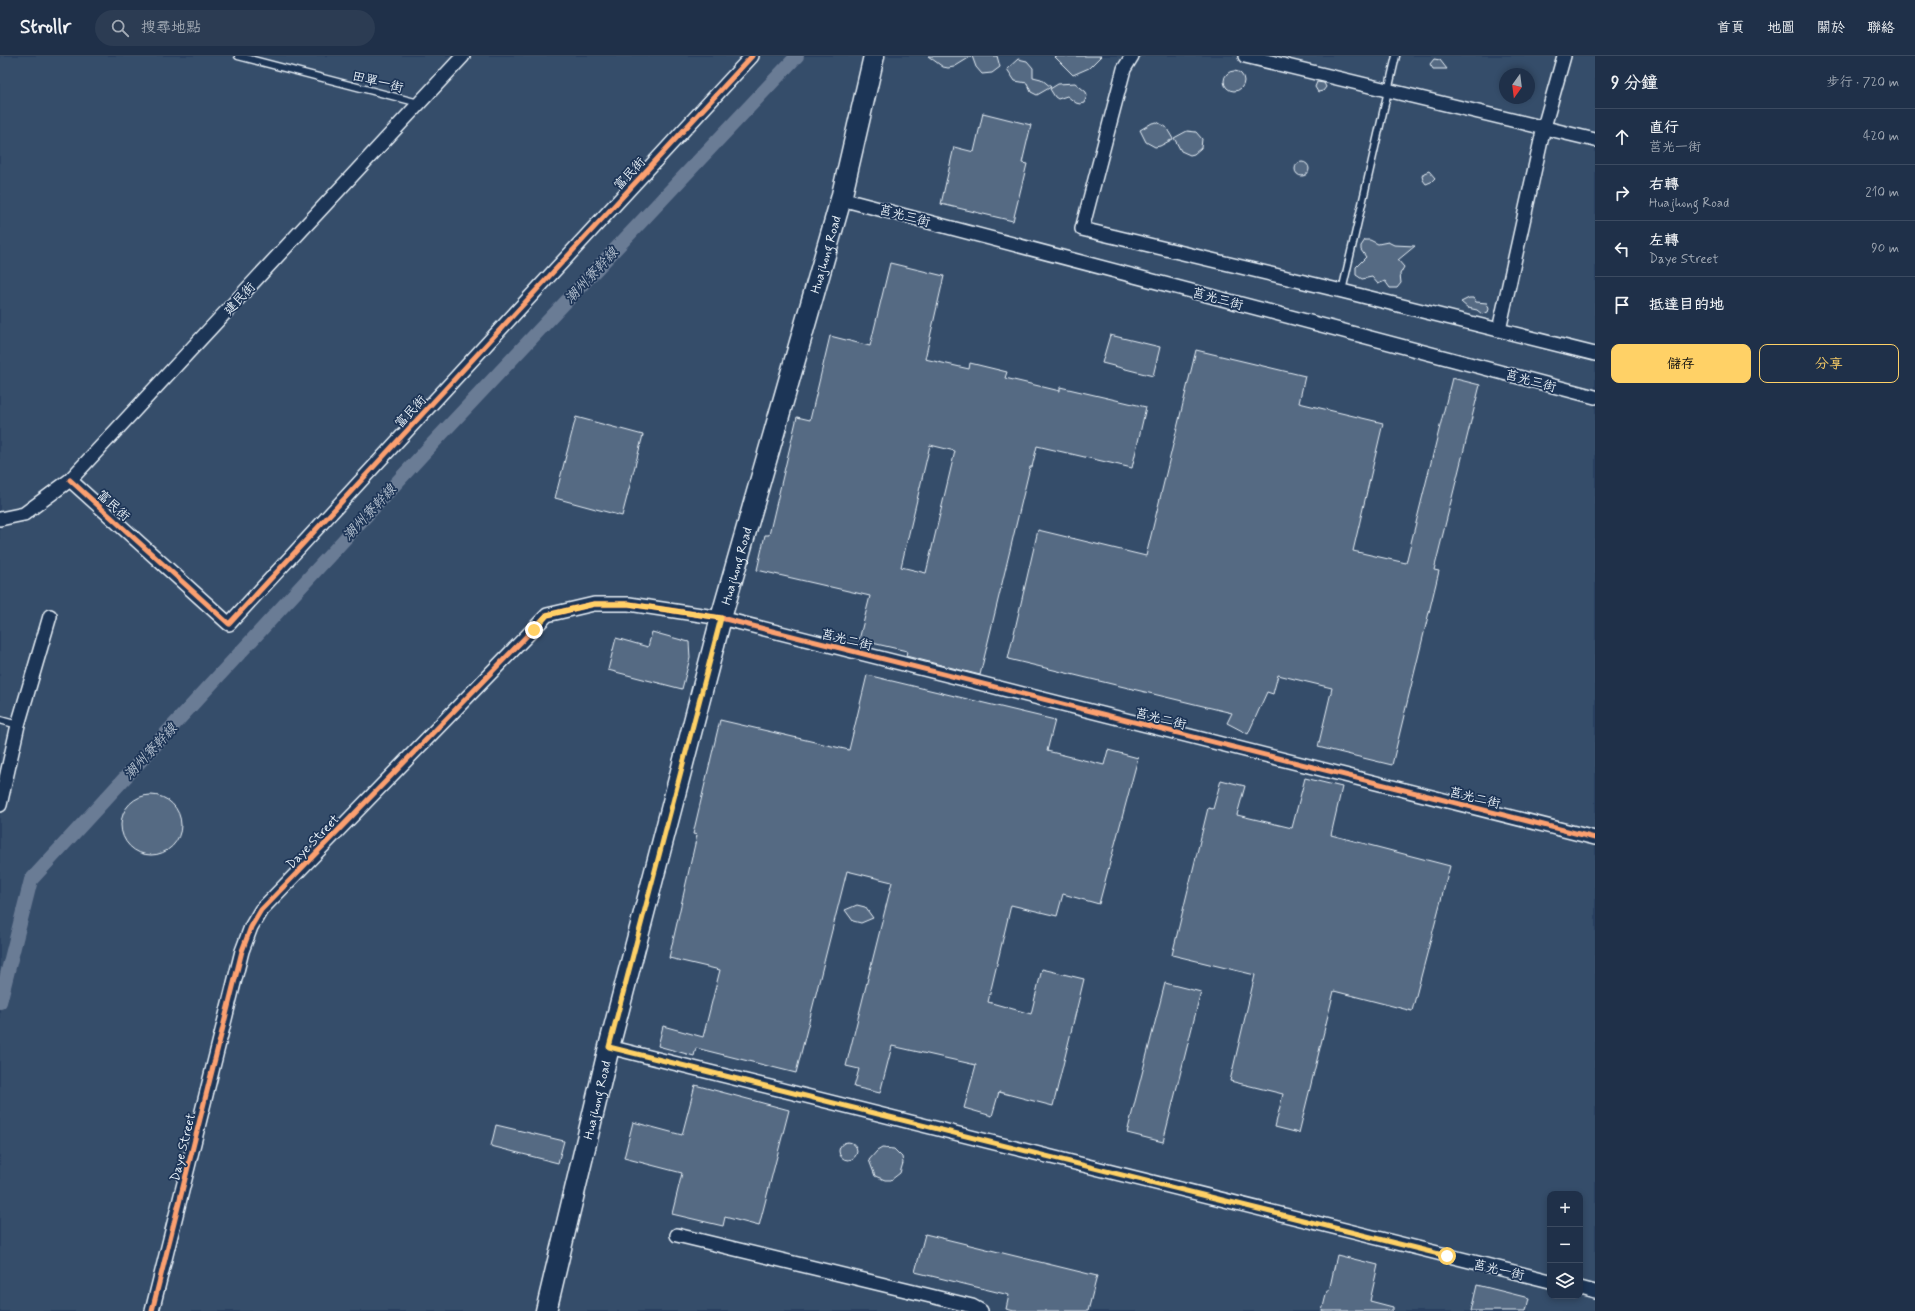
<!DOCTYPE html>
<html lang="zh-TW">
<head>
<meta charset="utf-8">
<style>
  body { margin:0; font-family:Mynerve,"LXGW WenKai TC",sans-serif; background:#2c3c53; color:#f1f3f6 }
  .controls { position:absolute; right:12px; bottom:12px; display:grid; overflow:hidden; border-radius:8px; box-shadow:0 2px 6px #0003 }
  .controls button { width:36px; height:36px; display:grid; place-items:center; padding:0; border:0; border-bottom:1px solid #3c4b61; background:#1f3049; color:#f1f3f6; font:20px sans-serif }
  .compass { position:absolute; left:1499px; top:12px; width:36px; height:36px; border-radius:50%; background:#1f3049; box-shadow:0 2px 6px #0003; rotate:194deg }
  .stop { position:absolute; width:12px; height:12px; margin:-9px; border:3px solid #ffd166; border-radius:50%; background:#fff }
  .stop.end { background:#ffd166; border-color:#fff; box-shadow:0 1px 4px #0008 }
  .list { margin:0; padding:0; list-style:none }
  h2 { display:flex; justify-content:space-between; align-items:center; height:52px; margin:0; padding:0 16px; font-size:17px }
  h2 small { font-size:13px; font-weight:400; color:#a1a9b4 }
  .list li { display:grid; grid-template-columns:26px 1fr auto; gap:12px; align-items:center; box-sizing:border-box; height:56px; padding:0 16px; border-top:1px solid #3c4b61 }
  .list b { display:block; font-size:15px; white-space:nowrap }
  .list p { margin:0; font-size:13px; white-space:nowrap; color:#a1a9b4 }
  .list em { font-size:13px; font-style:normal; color:#a1a9b4 }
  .actions { display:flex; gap:8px; padding:12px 16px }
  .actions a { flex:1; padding:9px 0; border:1px solid #ffd166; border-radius:8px; text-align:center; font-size:14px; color:#ffd166 }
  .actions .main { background:#ffd166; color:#111 }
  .icon { flex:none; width:22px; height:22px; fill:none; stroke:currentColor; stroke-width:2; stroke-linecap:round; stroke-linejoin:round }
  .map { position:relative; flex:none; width:1595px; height:1255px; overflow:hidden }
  header { display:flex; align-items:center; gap:24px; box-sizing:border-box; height:56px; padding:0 20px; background:#1f3049; border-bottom:1px solid #3c4b61 }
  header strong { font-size:19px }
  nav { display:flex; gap:22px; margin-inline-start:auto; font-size:14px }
  .search { width:280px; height:36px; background:#2c3c53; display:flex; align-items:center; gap:10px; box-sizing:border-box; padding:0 14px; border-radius:22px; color:#a1a9b4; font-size:15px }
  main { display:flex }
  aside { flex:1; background:#1f3049 }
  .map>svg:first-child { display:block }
  .built { fill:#364d6b; fill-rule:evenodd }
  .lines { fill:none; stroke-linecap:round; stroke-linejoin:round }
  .canal { stroke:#6b7c95; stroke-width:14 }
  .building { fill:#556a83; stroke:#e8f1f8; fill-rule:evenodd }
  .service-casing { stroke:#e8f1f8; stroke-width:9 }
  .minor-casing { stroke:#e8f1f8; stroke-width:16 }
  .primary-casing { stroke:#e8f1f8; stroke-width:23 }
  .service { stroke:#1d3557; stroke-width:6 }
  .minor { stroke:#1d3557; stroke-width:13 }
  .primary { stroke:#1d3557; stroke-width:20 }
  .cycleway-casing { stroke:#1d3557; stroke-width:8 }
  .cycleway { stroke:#fca06f; stroke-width:5 }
  .route { stroke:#ffd166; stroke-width:5 }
  .labels { text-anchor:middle; stroke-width:3.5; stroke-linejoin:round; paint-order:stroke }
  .street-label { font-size:13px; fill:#e8f1f8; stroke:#1d3557 }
  .water-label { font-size:14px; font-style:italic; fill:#b6c2d0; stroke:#1d3557 }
</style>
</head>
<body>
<header>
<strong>Strollr</strong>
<div class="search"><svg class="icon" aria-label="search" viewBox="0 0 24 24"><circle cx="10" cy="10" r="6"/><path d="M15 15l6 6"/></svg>搜尋地點</div>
<nav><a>首頁</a><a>地圖</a><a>關於</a><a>聯絡</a></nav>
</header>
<main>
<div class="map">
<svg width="1595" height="1255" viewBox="0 0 1595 1255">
  <rect width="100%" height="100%" fill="#294061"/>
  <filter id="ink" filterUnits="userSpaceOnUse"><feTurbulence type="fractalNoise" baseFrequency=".025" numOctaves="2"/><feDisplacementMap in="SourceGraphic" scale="8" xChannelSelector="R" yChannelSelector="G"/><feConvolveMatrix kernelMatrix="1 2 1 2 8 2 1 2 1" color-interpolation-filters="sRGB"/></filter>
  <g filter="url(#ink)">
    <path class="built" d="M0,0h1595v1255h-1595zM1505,18h24v24h-24zM1550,1138h30v102h-30z"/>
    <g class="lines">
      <path class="canal" d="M0,946l31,-122 403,-438 363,-386"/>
    </g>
    <path class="building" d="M928,0h44l-18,11 -6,1 -5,-1z
      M972,0h25l3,11 -8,6 -10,1 -6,-7z
      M1054,0h47l-12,12 -16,7z
      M1018,3l9,2 6,7v9l8,2 10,8 -14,8 -6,-3 -4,-9 -12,-2 -8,-12z
      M1434,3l6,1 7,9h-14l-3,-5z
      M1224 25a10 10 0 1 1 20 0a10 10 0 1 1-20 0Z
      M1317,26l7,1 2,4 -3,4 -5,1 -3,-5z
      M1075,27l11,9 1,4 -3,7 -4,1 -4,-1 -9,-7 -9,3 -3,-2 -5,-8 8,-5z
      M983,57l48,12 -9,38 5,1 -14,57 -72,-17 13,-57 20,5z
      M1157,66l9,5 7,12 -13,7 -5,1 -9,-5 -6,-12 12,-7z
      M1187,75l9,1 6,7 -1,9 -7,6 -4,1 -9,-4 -7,-13z
      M1295 113a7 7 0 1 1 14 0a7 7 0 1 1-14 0Z
      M1429,115l6,7 -4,4 -5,2 -3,-4 -1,-4 2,-3z
      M1365,184h5l8,4 10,-2 6,3 21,1 -17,14 6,7 -4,7 1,9 -4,5h-7l-5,-7 -7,3 -6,-7 -10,2 -6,-4v-8l10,-10 -5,-7v-4z
      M890,207l54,13 -19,83 44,10 1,-6 37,9 -2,6 55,13v-4l86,20 -14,61 -95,-22 -5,21h-2l-50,208 -74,-19 1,-5 -48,-11 11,-44 -113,-26 8,-35h4l28,-118 13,3 20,-84 40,10zM930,389l25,6 -29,122 -25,-6z
      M1469,242h4l3,4 11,1 2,6 -1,3 -6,2 -5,-4 -9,-2 -7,-6z
      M1110,279l50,12 -7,29 -51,-13z
      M1196,294l109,26 -6,27 84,20 -30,128 53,12 46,-185 28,7 -46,185 5,1 -47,194 -74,-18 14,-59 -54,-13 -5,19 -6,-2 -19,42 -21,-11 5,-10 -224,-54 30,-129 108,26z
      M576,361l67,18 -21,81 -67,-18z
      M652,576l37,10 1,16 -8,31 -74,-19 8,-32 32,9z
      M867,619l188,45 -8,31 57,14 4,-15 30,8 -39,146 -36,-10 -6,22 -46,-11 -23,97 43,12 11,-45 42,10 -31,127 -54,-14 -7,24 -28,-8 12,-43 -84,-19 -12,47 -26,-6 5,-18 -13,-3 46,-184 -45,-11 -51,202 -100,-25 -2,8 -36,-10 5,-20 40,11 17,-67 -51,-12 28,-123 -4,-1 27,-114 129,30z
      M1305,722l37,9 -11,48 119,31 -38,145 -78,-20 -35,142 -24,-6 8,-33 -53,-13 25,-106 -83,-20 36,-147 5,1 8,-29 24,6 -8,29 55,13z
      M121 769a30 30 0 1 1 60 0a30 30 0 1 1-60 0Z
      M857,849l8,2 8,11 -12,5 -8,-2 -8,-11z
      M1165,927l36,9 -38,150 -36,-9z
      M695,1029l94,25 -30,116 -34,-9 -2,9 -51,-12 10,-41 -58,-15 9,-36 49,13z
      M496,1069l68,16 -6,22 -67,-17z
      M839 1095a9 9 0 1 1 18 0a9 9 0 1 1-18 0Z
      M882,1092l12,1 8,8 1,6 -3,10 -9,7h-6l-10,-4 -6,-16 8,-9z
      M925,1178l172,42 -9,35h-74l-8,-2 3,-14 -94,-23z
      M1337,1199l41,10 -8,36 23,6v4h-71l5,-20h2z
      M1477,1229l52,13 -3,13h-55z"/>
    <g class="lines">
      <g class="service-casing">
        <path id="service" d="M238,0l181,47
          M1342,235l54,-235
          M0,664l18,5"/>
      </g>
      <g class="minor-casing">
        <path id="minor" d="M1132,0l-8,13 -42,160 260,62 253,63
          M1245,0l350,84
          M841,143l754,198
          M1499,274l45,-203 20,-71
          M70,424l159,144 523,-568
          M0,463l24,-5 46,-34 393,-424
          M0,749l18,-80 32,-109
          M609,991l941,234
          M677,1179l295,71 9,5
          M1580,1232l15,4
          M152,1255l90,-360 9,-24 10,-17 286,-295 47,-11h35l92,14 874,220"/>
      </g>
      <g class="primary-casing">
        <g id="primary">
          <path id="s1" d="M546,1255l63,-264 112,-429 120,-419 33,-143"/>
        </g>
      </g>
      <use href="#service" class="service"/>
      <use href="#minor" class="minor"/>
      <use href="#primary" class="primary"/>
      <g class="cycleway-casing">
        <path id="cycleway" d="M70,424l159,144 523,-568
          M152,1255l90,-360 9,-24 10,-17 286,-295 47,-11h35l92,14 874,220"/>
      </g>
      <use href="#cycleway" class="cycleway"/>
    </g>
  </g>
  <g class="lines" filter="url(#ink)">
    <path class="route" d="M534,574l13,-15 47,-11h35l92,14 -112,429 838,209"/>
  </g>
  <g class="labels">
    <g class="street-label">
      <text transform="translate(378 25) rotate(14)" y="5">田單一街</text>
      <text transform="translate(629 117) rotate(-47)" y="5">富民街</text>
      <text transform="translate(905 159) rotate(15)" y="5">莒光三街</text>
      <text dy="5" stroke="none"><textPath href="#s1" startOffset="1093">Huajhong Road</textPath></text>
      <text transform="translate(239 242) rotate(-47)" y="5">建民街</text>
      <text transform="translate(1218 242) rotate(15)" y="5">莒光三街</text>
      <text transform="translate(1531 324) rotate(15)" y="5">莒光三街</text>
      <text transform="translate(410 355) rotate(-47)" y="5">富民街</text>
      <text transform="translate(114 449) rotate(42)" y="5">富民街</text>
      <text dy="5" stroke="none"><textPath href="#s1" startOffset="769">Huajhong Road</textPath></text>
      <text transform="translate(847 583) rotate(14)" y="5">莒光二街</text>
      <text transform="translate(1161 662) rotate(14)" y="5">莒光二街</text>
      <text transform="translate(1475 741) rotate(14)" y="5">莒光二街</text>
      <text transform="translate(312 785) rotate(-46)" y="5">Daye Street</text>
      <text dy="5" stroke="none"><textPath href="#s1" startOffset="217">Huajhong Road</textPath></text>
      <text transform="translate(182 1091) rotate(-76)" y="5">Daye Street</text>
      <text transform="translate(1499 1213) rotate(13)" y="5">莒光一街</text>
    </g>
    <g class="water-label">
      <text transform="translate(591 219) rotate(-47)" y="5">潮州寮幹線</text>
      <text transform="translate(369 456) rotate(-47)" y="5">潮州寮幹線</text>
      <text transform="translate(150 695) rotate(-47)" y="5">潮州寮幹線</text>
    </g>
  </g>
</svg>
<div class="controls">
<button>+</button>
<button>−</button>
<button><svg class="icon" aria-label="layers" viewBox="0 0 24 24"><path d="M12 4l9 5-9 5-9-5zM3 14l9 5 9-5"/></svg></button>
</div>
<svg class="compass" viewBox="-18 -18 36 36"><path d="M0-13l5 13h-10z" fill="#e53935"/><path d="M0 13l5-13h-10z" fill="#a1a9b4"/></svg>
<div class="stop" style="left:1447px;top:1200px"></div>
<div class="stop end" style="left:534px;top:574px"></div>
</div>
<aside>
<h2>9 分鐘<small>步行 · 720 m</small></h2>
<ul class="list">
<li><svg class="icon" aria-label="ahead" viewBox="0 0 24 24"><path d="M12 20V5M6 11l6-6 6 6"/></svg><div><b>直行</b><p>莒光一街</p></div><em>420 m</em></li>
<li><svg class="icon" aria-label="right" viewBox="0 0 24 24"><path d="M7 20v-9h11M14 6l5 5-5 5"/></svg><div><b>右轉</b><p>Huajhong Road</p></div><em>210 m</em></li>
<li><svg class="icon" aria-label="left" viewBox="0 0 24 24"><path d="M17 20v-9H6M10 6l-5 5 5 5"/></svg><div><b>左轉</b><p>Daye Street</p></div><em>90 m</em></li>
<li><svg class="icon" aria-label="arrive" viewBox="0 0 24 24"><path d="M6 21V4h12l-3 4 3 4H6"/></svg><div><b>抵達目的地</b></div></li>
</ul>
<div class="actions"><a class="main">儲存</a><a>分享</a></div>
</aside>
</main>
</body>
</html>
